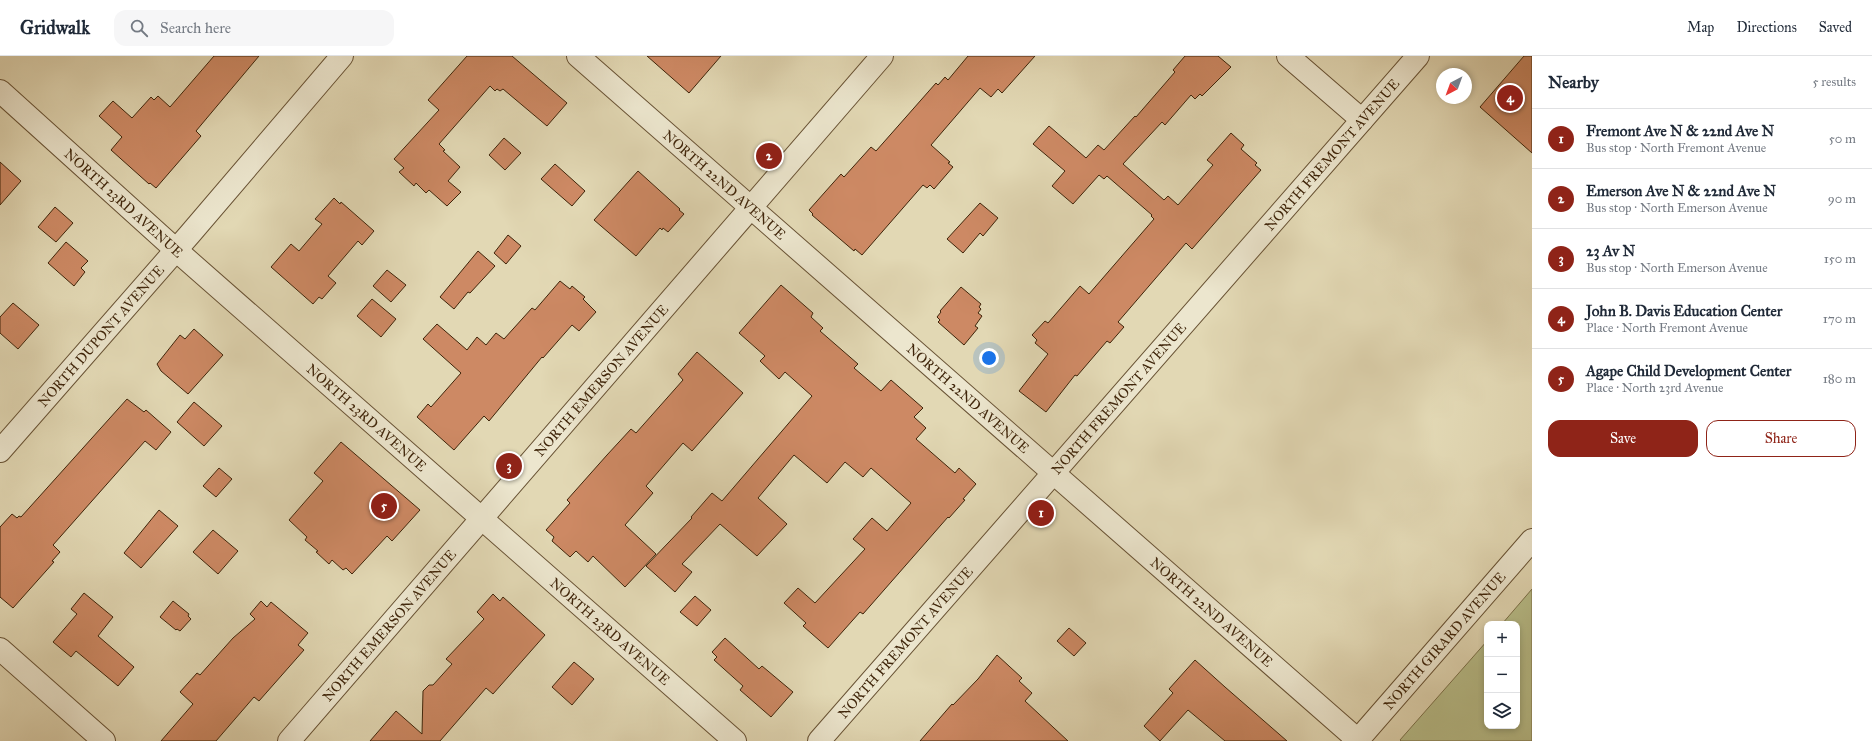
<!DOCTYPE html>
<html lang="en">
<head>
<meta charset="utf-8">
<style>
  body { margin:0; font-family:"IM FELL Great Primer",serif; background:#f6f6f7; color:#1f2937 }
  .controls { position:absolute; right:12px; bottom:12px; display:grid; overflow:hidden; border-radius:8px; box-shadow:0 2px 6px #0003 }
  .controls button { width:36px; height:36px; display:grid; place-items:center; padding:0; border:0; border-bottom:1px solid #e0e1e3; background:#fff; color:#1f2937; font:20px sans-serif }
  .compass { position:absolute; left:1436px; top:12px; width:36px; height:36px; border-radius:50%; background:#fff; box-shadow:0 2px 6px #0003; rotate:221deg }
  .you { position:absolute; left:989px; top:302px; width:14px; height:14px; margin:-10px; border:3px solid #fff; border-radius:50%; background:#1a73e8; box-shadow:0 0 0 6px #1a73e833 }
  .badge { display:grid; place-items:center; width:26px; height:26px; border-radius:50%; background:#8f2418; color:#fff; font-size:13px; font-weight:700 }
  .pin { position:absolute; translate:-50% -50%; border:2px solid #fff; box-shadow:0 1px 4px #0006 }
  .list { margin:0; padding:0; list-style:none }
  h2 { display:flex; justify-content:space-between; align-items:center; height:52px; margin:0; padding:0 16px; font-size:17px }
  h2 small { font-size:13px; font-weight:400; color:#747a83 }
  .list li { display:grid; grid-template-columns:26px 1fr auto; gap:12px; align-items:center; box-sizing:border-box; height:60px; padding:0 16px; border-top:1px solid #e0e1e3 }
  .list b { display:block; font-size:15px; white-space:nowrap }
  .list p { margin:0; font-size:13px; white-space:nowrap; color:#747a83 }
  .list em { font-size:13px; font-style:normal; color:#747a83 }
  .actions { display:flex; gap:8px; padding:12px 16px }
  .actions a { flex:1; padding:9px 0; border:1px solid #8f2418; border-radius:12px; text-align:center; font-size:14px; color:#8f2418 }
  .actions .main { background:#8f2418; color:#fff }
  .icon { flex:none; width:22px; height:22px; fill:none; stroke:currentColor; stroke-width:2; stroke-linecap:round; stroke-linejoin:round }
  .map { position:relative; flex:none; width:1532px; height:685px; overflow:hidden }
  header { display:flex; align-items:center; gap:24px; box-sizing:border-box; height:56px; padding:0 20px; background:#fff; border-bottom:1px solid #e0e1e3 }
  header strong { font-size:19px }
  nav { display:flex; gap:22px; margin-inline-start:auto; font-size:14px }
  .search { width:280px; height:36px; background:#f6f6f7; display:flex; align-items:center; gap:10px; box-sizing:border-box; padding:0 14px; border-radius:12px; color:#747a83; font-size:15px }
  main { display:flex }
  aside { flex:1; background:#fff }
  .map>svg:first-child { display:block }
  .green { fill:#b8be8a; stroke:#7c724a }
  .building { fill:#cd8964; stroke:#3f250a }
  .lines { fill:none; stroke-linecap:round; stroke-linejoin:round }
  .minor-casing { stroke:#685234; stroke-width:24 }
  .tertiary-casing { stroke:#685234; stroke-width:24 }
  .minor { stroke:#ece6ce; stroke-width:22 }
  .tertiary { stroke:#ece6ce; stroke-width:22 }
  .labels { text-anchor:middle; stroke-width:3.5; stroke-linejoin:round; paint-order:stroke }
  .street-label { font-size:14px; fill:#3f250a; stroke:#ece6ce }
</style>
</head>
<body>
<header>
<strong>Gridwalk</strong>
<div class="search"><svg class="icon" aria-label="search" viewBox="0 0 24 24"><circle cx="10" cy="10" r="6"/><path d="M15 15l6 6"/></svg>Search here</div>
<nav><a>Map</a><a>Directions</a><a>Saved</a></nav>
</header>
<main>
<div class="map">
<svg width="1532" height="685" viewBox="0 0 1532 685">
  <rect width="100%" height="100%" fill="#e2d8b4"/>
  <filter id="stains"><feTurbulence type="fractalNoise" baseFrequency=".005" numOctaves="4"/><feColorMatrix values="0 0 0 0 .2 0 0 0 0 .09 0 0 0 0 .02 0 0 0 .5 -.17"/></filter>
  <radialGradient id="worn" r=".72"><stop offset=".6" stop-color="#630" stop-opacity="0"/><stop offset="1" stop-color="#630" stop-opacity=".3"/></radialGradient>
  <path class="green" d="M1532,533v152h-131l-1,-1 87,-99v85h30v-102h-15z"/>
  <path class="building" d="M214,0h45l-63,75 5,5 -45,52 -6,-5 -1,1 -38,-34 11,-13 -23,-21 14,-15 19,17 19,-21 3,3 4,-4 12,11z
    M467,0h45l55,47 -20,23 -44,-37 -3,2 -3,-2 -2,2 -5,-5 -51,58 6,6 -2,1 17,16 -12,14 13,11 -14,14 -18,-16 -3,3 -10,-10 -2,3 -15,-14 5,-4 -10,-9 45,-49 -11,-10z
    M647,0h74l-32,37z
    M968,0h67l-33,37 -4,-4 -7,8 -11,-9 -49,57 19,17 -2,1 5,4 -19,22 -4,-4 -3,3 -4,-3 -61,70 -7,-6 -1,2 -42,-36 1,-1 -4,-4 32,-36 3,3 27,-30 5,4 60,-68 2,2 7,-8 3,3z
    M1185,0h33l13,11 -29,29 -2,-2 -5,5 -4,-4 -26,30 -3,-3 -39,42 41,36 4,-4 10,9 35,-40 -6,-5 24,-27 13,12 -3,4 16,14 -2,2 6,5 -69,79 -6,-6 -68,79 6,5 -14,16 -3,-2 -30,35 -2,-1 -29,37 -27,-21 29,-37 -13,-11 2,-3 -5,-5 13,-14 3,2 32,-37 9,8 65,-75 -3,-3 1,-1 -45,-39 -3,3 -5,-4 -26,29 -21,-18 13,-15 -32,-27 16,-18 37,32 12,-13 6,5 31,-34 1,1 39,-45 -2,-2z
    M1524,0h8v97l-52,-46z
    M504,82l17,15 -16,17 -16,-15z
    M0,106l21,19 -21,24z
    M555,108l30,27 -13,15 -31,-27z
    M638,115l42,38 -1,1 5,4 -16,18 -5,-4 -1,2 -2,-2 -24,28 -42,-36z
    M334,142l6,6 1,-2 33,29 -12,14 -4,-4 -30,35 8,7 -14,16 -3,-2 -6,7 -42,-37 20,-23 8,7 23,-27 -7,-5z
    M980,147l18,15 -15,18 -3,-3 -17,20 -16,-14z
    M55,151l18,16 -17,19 -18,-15z
    M508,179l13,11 -15,18 -12,-11z
    M66,186l22,19 -7,7 4,4 -11,14 -26,-23z
    M478,195l17,15 -25,27 -2,-1 -14,17 -14,-12z
    M387,214l19,15 -15,17 -18,-16z
    M560,225l10,8 2,-3 13,11 -2,2 13,13 -17,19 -7,-6 -29,33 -1,-1 -53,64 -5,-5 -30,34 -37,-33 11,-13 3,3 30,-34 -38,-34 14,-15 30,26 10,-13 9,8 10,-12 8,6 28,-31 3,2z
    M781,229l32,28 -2,4 12,11 -3,3 38,33 -4,4 27,23 10,-11 32,28 -9,9 12,11 -10,11 39,34 4,-5 17,16 -13,15 2,1 -16,18 -1,-1 -85,97 -3,-2 -32,36 -25,-22 3,-3 -22,-20 14,-15 17,15 50,-54 -12,-10 19,-21 15,13 24,-28 -40,-35 -8,9 -18,-15 -18,21 -33,-28 -36,43 29,26 -30,32 -37,-32 -38,40 10,8 -17,20 -29,-26 46,-48 -1,-1 21,-24 10,8 90,-105 -27,-24 -6,7 -19,-18 5,-5 -26,-23z
    M961,231l20,17 -2,3 2,2 -3,4 4,3 -7,10 3,2 -14,17 -26,-23 2,-2 -3,-3 4,-5 -1,-1z
    M372,243l24,20 -15,18 -24,-21z
    M13,247l26,22 -21,24 -18,-16v-16z
    M194,273l29,26 -35,39 -27,-23 -4,-7 23,-29 5,4z
    M697,296l46,41 -51,58 -9,-8 -37,43 7,7 -28,32 31,29 -31,33 -32,-31 -5,6 -12,-11 -6,6 -18,-16 2,-4 -8,-7 24,-27 -3,-3 40,-45 24,-26 5,4 47,-53 -5,-6z
    M127,343l17,13 2,-2 25,22 -15,18 -11,-9 -92,104 7,7 -8,9 2,1 -41,46 -13,-11v-70l12,-13 5,4 2,-2 2,1z
    M194,346l28,24 -18,20 -27,-24z
    M341,386l79,68 -28,31 -5,-5 -35,38 -6,-6 -3,2 -11,-10 -3,4 -13,-12 2,-1 -13,-11 2,-3 -18,-17 34,-39 -9,-8z
    M219,412l13,11 -16,18 -13,-11z
    M159,454l19,16 -37,42 -17,-15z
    M213,474l25,21 -20,23 -25,-22z
    M84,537l29,24 -15,19 36,31 -16,19 -42,-35 -5,6 -18,-15 24,-28 -6,-5z
    M493,538l7,7 3,-4 42,38 -52,59 -7,-6 -46,53h-70l26,-30 26,23 1,-43 6,-6h4l19,-21 -6,-5 38,-40 -7,-7z
    M695,540l16,14 -14,16 -17,-14z
    M173,545l16,13 -1,2 3,3 -11,12 -3,-2 -1,1 -16,-13z
    M261,545l6,6 4,-5 37,31 -10,12 6,5 -45,51 -5,-4 -38,44h-55l32,-37 -13,-12 17,-19 3,2 33,-37 22,-19 -5,-5z
    M1069,572l17,15 -12,13 -17,-15z
    M725,582l34,31 3,-3 31,26 -22,25 -31,-27 3,-4 -29,-26 3,-3 -5,-5z
    M997,599l25,23 -3,3 13,12 -7,8 43,40h-148l32,-37 1,1 25,-26z
    M1195,604l30,27 62,54h-62l-37,-31 -28,31 -16,-15 29,-33 -4,-4z
    M574,606l20,17 -22,26 -20,-18z"/>
  <g class="lines">
    <g class="minor-casing">
      <g id="minor">
        <path id="s1" d="M578,0l781,685"/>
        <path d="M1288,0l74,64"/>
        <path id="s2" d="M0,35l176,159 559,491"/>
        <path id="s3" d="M0,395l190,-217 152,-178"/>
        <path d="M0,593l104,92"/>
        <path id="s4" d="M1357,685l175,-201"/>
      </g>
    </g>
    <g class="tertiary-casing">
      <g id="tertiary">
        <path id="s5" d="M289,685l593,-685"/>
        <path id="s6" d="M819,685l599,-685"/>
      </g>
    </g>
    <use href="#minor" class="minor"/>
    <use href="#tertiary" class="tertiary"/>
  </g>
  <g class="labels">
    <g class="street-label">
      <text dy="5" stroke="none"><textPath href="#s6" startOffset="779">NORTH FREMONT AVENUE</textPath></text>
      <text dy="5" stroke="none"><textPath href="#s1" startOffset="195">NORTH 22ND AVENUE</textPath></text>
      <text dy="5" stroke="none"><textPath href="#s2" startOffset="167">NORTH 23RD AVENUE</textPath></text>
      <text dy="5" stroke="none"><textPath href="#s3" startOffset="153">NORTH DUPONT AVENUE</textPath></text>
      <text dy="5" stroke="none"><textPath href="#s5" startOffset="477">NORTH EMERSON AVENUE</textPath></text>
      <text dy="5" stroke="none"><textPath href="#s6" startOffset="455">NORTH FREMONT AVENUE</textPath></text>
      <text dy="5" stroke="none"><textPath href="#s1" startOffset="519">NORTH 22ND AVENUE</textPath></text>
      <text dy="5" stroke="none"><textPath href="#s2" startOffset="491">NORTH 23RD AVENUE</textPath></text>
      <text dy="5" stroke="none"><textPath href="#s1" startOffset="843">NORTH 22ND AVENUE</textPath></text>
      <text dy="5" stroke="none"><textPath href="#s5" startOffset="153">NORTH EMERSON AVENUE</textPath></text>
      <text dy="5" stroke="none"><textPath href="#s2" startOffset="815">NORTH 23RD AVENUE</textPath></text>
      <text dy="5" stroke="none"><textPath href="#s4" startOffset="133">NORTH GIRARD AVENUE</textPath></text>
      <text dy="5" stroke="none"><textPath href="#s6" startOffset="131">NORTH FREMONT AVENUE</textPath></text>
    </g>
  </g>
  <rect width="100%" height="100%" filter="url(#stains)"/>
  <rect width="100%" height="100%" fill="url(#worn)"/>
</svg>
<div class="controls">
<button>+</button>
<button>−</button>
<button><svg class="icon" aria-label="layers" viewBox="0 0 24 24"><path d="M12 4l9 5-9 5-9-5zM3 14l9 5 9-5"/></svg></button>
</div>
<svg class="compass" viewBox="-18 -18 36 36"><path d="M0-13l5 13h-10z" fill="#e53935"/><path d="M0 13l5-13h-10z" fill="#747a83"/></svg>
<div class="you"></div>
<div class="pin badge" style="left:1041px;top:457px">1</div>
<div class="pin badge" style="left:769px;top:100px">2</div>
<div class="pin badge" style="left:509px;top:410px">3</div>
<div class="pin badge" style="left:1510px;top:42px">4</div>
<div class="pin badge" style="left:384px;top:450px">5</div>
</div>
<aside>
<h2>Nearby<small>5 results</small></h2>
<ul class="list">
<li><span class="badge">1</span><div><b>Fremont Ave N &amp; 22nd Ave N</b><p>Bus stop · North Fremont Avenue</p></div><em>50 m</em></li>
<li><span class="badge">2</span><div><b>Emerson Ave N &amp; 22nd Ave N</b><p>Bus stop · North Emerson Avenue</p></div><em>90 m</em></li>
<li><span class="badge">3</span><div><b>23 Av N</b><p>Bus stop · North Emerson Avenue</p></div><em>150 m</em></li>
<li><span class="badge">4</span><div><b>John B. Davis Education Center</b><p>Place · North Fremont Avenue</p></div><em>170 m</em></li>
<li><span class="badge">5</span><div><b>Agape Child Development Center</b><p>Place · North 23rd Avenue</p></div><em>180 m</em></li>
</ul>
<div class="actions"><a class="main">Save</a><a>Share</a></div>
</aside>
</main>
</body>
</html>
